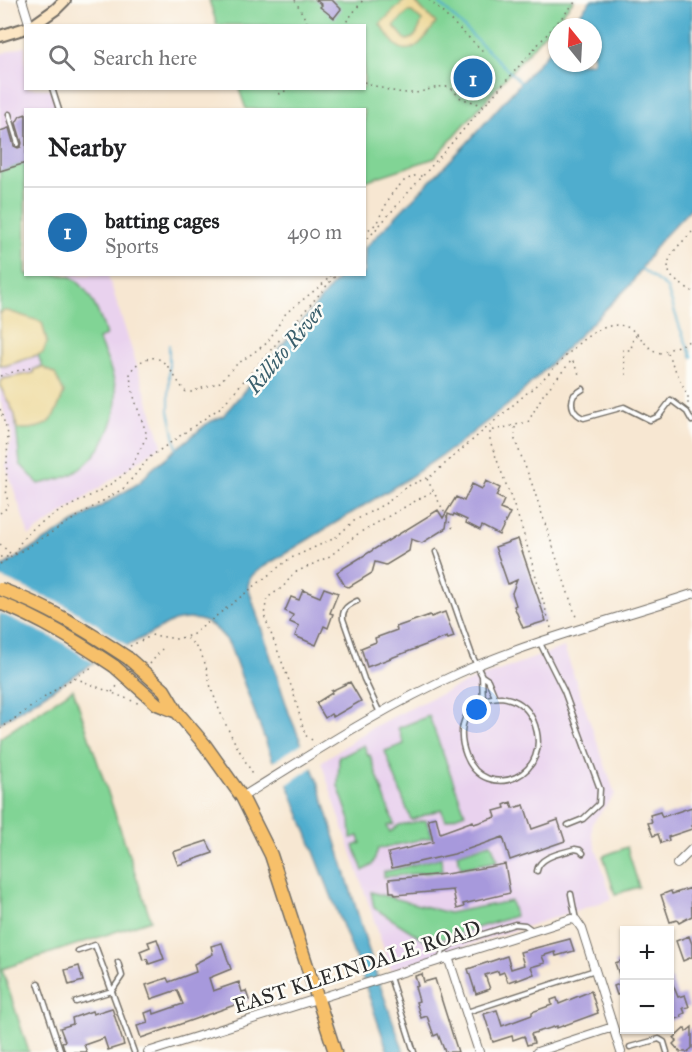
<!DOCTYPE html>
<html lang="en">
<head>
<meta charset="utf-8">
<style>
  body { margin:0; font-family:"IM FELL Great Primer",serif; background:#f2f2f2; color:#202124 }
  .controls { position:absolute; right:18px; bottom:18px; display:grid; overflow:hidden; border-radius:0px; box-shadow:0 2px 4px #0004 }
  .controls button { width:54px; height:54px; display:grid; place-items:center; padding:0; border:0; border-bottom:2px solid #e0e0e0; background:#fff; color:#202124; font:30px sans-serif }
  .compass { position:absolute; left:548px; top:18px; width:54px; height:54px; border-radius:50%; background:#fff; box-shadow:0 2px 4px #0004; rotate:342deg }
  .you { position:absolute; left:477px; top:710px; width:21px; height:21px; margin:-15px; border:4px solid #fff; border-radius:50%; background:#1a73e8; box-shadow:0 0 0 9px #1a73e833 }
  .badge { display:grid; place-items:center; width:39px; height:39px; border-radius:50%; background:#1f6fb2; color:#fff; font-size:20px; font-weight:700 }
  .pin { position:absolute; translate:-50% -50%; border:3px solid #fff; box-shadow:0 2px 6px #0006 }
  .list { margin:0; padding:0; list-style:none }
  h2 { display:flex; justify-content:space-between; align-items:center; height:78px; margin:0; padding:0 24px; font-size:26px }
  h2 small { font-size:20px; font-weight:400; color:#757577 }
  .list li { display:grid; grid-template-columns:39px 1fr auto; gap:18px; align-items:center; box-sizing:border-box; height:90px; padding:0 24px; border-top:2px solid #e0e0e0 }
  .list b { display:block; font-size:22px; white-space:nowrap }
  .list p { margin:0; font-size:20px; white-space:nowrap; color:#757577 }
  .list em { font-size:20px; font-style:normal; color:#757577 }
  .icon { flex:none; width:33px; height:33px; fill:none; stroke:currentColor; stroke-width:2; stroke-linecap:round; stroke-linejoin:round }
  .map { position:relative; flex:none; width:692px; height:1052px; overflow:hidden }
  .search { position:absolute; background:#fff; box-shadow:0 2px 4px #0004; left:24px; top:24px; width:342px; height:66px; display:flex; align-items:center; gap:15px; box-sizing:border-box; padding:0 21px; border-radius:0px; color:#757577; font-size:22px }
  .panel { position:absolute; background:#fff; box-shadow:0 2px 4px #0004; left:24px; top:108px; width:342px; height:168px; border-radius:0px }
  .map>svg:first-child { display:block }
  .built { fill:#e9d2ee }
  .green { fill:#81d495; stroke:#568060; stroke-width:1.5 }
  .sand { fill:#eeda9e; stroke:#8c8264; stroke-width:1.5; fill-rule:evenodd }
  .water { fill:#50adce; stroke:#3e6c7c; stroke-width:1.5 }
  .pier { fill:#f7e7d2 }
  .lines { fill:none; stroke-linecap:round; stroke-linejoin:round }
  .stream { stroke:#50adce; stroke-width:2 }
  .building { fill:#a799dc }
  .lane-casing { stroke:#726d65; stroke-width:7 }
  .street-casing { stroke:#726d65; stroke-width:10 }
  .secondary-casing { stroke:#726d65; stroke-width:14 }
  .primary-casing { stroke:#726d65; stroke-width:15 }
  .path { stroke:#726d65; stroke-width:1.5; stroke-dasharray:1.5 4.5; stroke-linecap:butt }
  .lane { stroke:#fff; stroke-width:4 }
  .street { stroke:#fff; stroke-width:8 }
  .secondary { stroke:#fce6c4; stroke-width:10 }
  .primary { stroke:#f7c06b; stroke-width:12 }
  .primary-bridge-casing { stroke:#726d65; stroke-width:15; stroke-linecap:butt }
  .primary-bridge { stroke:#f7c06b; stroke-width:12 }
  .labels { text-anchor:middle; stroke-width:5; stroke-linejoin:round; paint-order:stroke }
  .street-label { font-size:21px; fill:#2b2b2b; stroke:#fdfcf7 }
  .water-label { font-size:22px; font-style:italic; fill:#3a5f6c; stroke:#fdfcf7 }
</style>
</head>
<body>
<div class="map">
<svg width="692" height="1052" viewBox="0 0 692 1052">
  <rect width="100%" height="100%" fill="#fdfcf7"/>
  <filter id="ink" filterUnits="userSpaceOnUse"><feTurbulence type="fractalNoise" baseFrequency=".0167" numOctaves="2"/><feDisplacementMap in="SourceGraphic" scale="12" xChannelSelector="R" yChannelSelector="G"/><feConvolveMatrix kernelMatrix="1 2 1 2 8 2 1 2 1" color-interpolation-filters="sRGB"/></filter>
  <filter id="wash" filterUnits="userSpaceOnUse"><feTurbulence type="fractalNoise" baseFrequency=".008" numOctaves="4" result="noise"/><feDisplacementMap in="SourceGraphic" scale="24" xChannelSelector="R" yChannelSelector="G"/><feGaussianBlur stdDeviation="1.35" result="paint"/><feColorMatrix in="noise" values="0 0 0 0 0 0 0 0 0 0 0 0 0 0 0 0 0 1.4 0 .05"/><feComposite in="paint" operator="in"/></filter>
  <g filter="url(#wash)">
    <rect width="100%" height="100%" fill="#f7e7d2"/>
    <path class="built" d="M25,46l1,42 25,1 6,20 -31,1v164l82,1 54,170 -133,91 -23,-71 6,-30 -12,-35v-346z
      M564,647l51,147 -23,29v12l20,64 -221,71 -70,-208 52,-35 60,-30 33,-14z"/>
    <path class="green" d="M209,0h365l-139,158 -70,23 -1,-71 -118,-1 -7,-20 125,-1v-62l-147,-1z
      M25,163l1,111c12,1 26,-1 38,1 21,2 38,43 42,61l-8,3c7,15 16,35 18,52 2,32 -15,65 -42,82 -9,6 -24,8 -35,11l-19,-20 -5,-49 -15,-29 2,-7 32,-6 -1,-3 9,-4 -4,-11 -33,11 -5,-1v-194z
      M73,689l78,231 -149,49 27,83h-29v-314z
      M429,716l36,97 -19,7 -5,-11 -30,11 -26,-69 19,-7 -6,-16z
      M364,745l4,11 2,-1 24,69 -7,2 3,6 9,-7 27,-5 6,17 -54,12 -5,15 -10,7 -9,-25 7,-3 -2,-7 -8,2 -1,-18 -12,-34 1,-30h4z
      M491,843l7,18 -37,7 -4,-14z
      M627,847l12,40 -24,7 -12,-38z
      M441,858l1,13 -58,6v-5z
      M371,892l78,21 62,-12 4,15 -86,27 -55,-35z"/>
    <path class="sand" d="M405,0h8l23,23c-9,12 -24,38 -41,21 -6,-6 -10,-14 -15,-20zM408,12h4l10,9c-3,8 -6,19 -16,19l-12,-14z
      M3,311h5l34,11 5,20 -4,11 -38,13 -5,-2v-50z
      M42,367l13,7 9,19c-12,29 -14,37 -47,36l-2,-14 -15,-29 2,-7 32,-6 -1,-3z"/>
    <path class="water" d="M591,0h101v207l-34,36 -27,41 -117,116 -57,45 -53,36 -144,88c-7,5 -11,8 -12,18l42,129 28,66 57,189 29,81h-16l-28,-82 -71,-183 -16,-26 -44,-117c-15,-22 -29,-29 -55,-23l-83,44 -91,58v-155l139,-85 13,-14 56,-46 15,-7 118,-141 23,-1 1,-26 102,-105 90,-101v21h36v-36h-24z"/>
    <path class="pier" d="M0,577l63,27 32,19 35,25 -33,17 -37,-24 -60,-28z
      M304,742l10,24 -29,20 -14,-23z"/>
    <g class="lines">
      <path class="stream" d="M436,0l86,84
        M639,267l28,21 13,40 12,29
        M169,345v66l8,38"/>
    </g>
    <g id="blocks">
      <path class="building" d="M316,0h16l9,9 -7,9 -14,-11 2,-2z
        M26,114v49l-26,8v-40l9,-3 5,18 4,2 3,-1 1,-4 -6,-20 4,-7z
        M486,481l14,7 -4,8 8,4 -4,9 10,4 -11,22 -17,-9 -2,4 -14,-7 1,-3 -13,-6 -1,2 -5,-2 -2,14 -24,15 -11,-4 -2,12 -23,14 -11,-3 -3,11 -23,14 -4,-1 -8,-14 101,-62 5,8 13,-21 8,4 8,-17 10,5z
        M518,539l28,82 -23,7 -9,-22 2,-1 -4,-12 5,-13 -9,4 -13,-37z
        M324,588l14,5 -8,20 3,1 -5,14 -4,-2 -8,19 -21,-9 4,-10 -9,-4 3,-7 -8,-4 6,-14 8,3 4,-10 17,7z
        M445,612l9,25 -6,2 -1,-2 -80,30 -6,-19 15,-6 -1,-4 22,-8 -1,-3 34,-12 1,2z
        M350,682l11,19 -28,16 -2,-3 -6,4 -9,-15 16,-10 -1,-2z
        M511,802l2,6 11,-3 8,24 26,-9 7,21 -55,19 -7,-23 -49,17 -62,14 -4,-15 45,-11 -5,-23 8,-2 4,16 33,-12 1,3 22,-7 -2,-6 11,-3 -1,-3z
        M692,807v22l-24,8 1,3 -8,3 -3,-9 -5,2 -5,-13 4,-1 -2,-7 10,-3 2,5z
        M207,841l6,12 -35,12 -5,-13z
        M505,864l5,29 -47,11 1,3 -7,2 -4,-19 -58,5 -1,-3h-4l-1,-13 57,-5z
        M691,888l1,28 -13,7 -2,-3 -7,2 -9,-27 10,-4 1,3z
        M689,936l3,8v13l-9,4 -7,-20z
        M157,939l7,20 -15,5 -2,-5 -4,1 -3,-9 10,-4 -2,-5z
        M570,939l4,12 -18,5 -1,-4 -13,4 3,7 -14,4 3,7 -18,7v-2l-8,3 -4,-10 -5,2 -1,-3 -13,4 5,14 -14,5 -8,-25 39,-13 4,13 13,-4 -4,-13z
        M222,943l9,26 -22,9 4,13 26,-9 3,10 4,-1 3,9 -108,38 -4,-12 11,-3 -3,-10 8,-3 1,4 29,-10 -6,-14 -26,9 -5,-14 21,-7 2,4 27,-10 -2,-8 19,-10 -2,-8z
        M624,960v33l-7,2 -3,-9 8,-3 -7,-20z
        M79,966l4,15 -14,4 -4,-15z
        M422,974l2,8 11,-3 23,73h-13l-7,-18 -4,2 -7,-20 -6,2 -5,-16 3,-1 -4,-14 3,-1 -3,-10z
        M669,975l9,22 7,-2 4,12 -6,1 2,5 -4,2 1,2 -13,4z
        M591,991l7,22 -41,15v-2l-26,8 3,9 -7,2 -3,-9 -11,4 -1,-4 -19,6 -9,-28 13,-4 5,16 30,-11v-3l17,-6 3,-1 -1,-5 6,-2 2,6z
        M112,1008l12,37 -16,5 -4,-12 -20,7 3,7h-22l-3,-10 3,-1 -5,-13 13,-4 -1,-6 20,-7 1,3z
        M692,1027v21l-4,4h-8l-7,-8 4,-4 -3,-2 11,-10 1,4z"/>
    </g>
  </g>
  <g filter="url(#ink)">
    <use href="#blocks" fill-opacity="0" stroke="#726d65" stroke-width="1.5"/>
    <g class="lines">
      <g class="lane-casing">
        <path id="lane" d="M52,88l7,22
          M9,114l9,30
          M583,389l-9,6c-5,10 0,20 10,23l40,-11 26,13 9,-4 12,-16 16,12 5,9
          M436,552l36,103 10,21 6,4 7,17
          M357,601c-8,4 -15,7 -14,18l21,60 16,34
          M540,643l24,48 36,98 -1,15 -16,15 -15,6
          M482,676l1,25
          M501,697c15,2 26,9 32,23 24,56 -48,85 -67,35 -11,-29 1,-57 35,-58z
          M537,871c2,-15 25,-18 38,-22l5,1 3,3
          M571,894l5,26
          M78,951l17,-6 39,107
          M440,960l3,-9 9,-7 63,-20 10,1 7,5
          M390,977l24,75
          M38,983l23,69
          M76,1002l36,-11 10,-15 -4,-14
          M467,1012l128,-42
          M630,1047l29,-8 5,3 3,10"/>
      </g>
      <g class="street-casing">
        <path id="street" d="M22,0l8,26
          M242,797c71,-44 141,-90 217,-124 75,-33 156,-54 233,-79
          M677,864l15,-15
          M448,957l31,95
          M148,1052l423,-133 5,1 6,9 39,123
          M537,1052l76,-25"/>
      </g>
      <g class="secondary-casing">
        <path id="secondary" d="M32,26l24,-17 9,-9
          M0,36l26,-8"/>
      </g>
      <g class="primary-casing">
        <path id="primary" d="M128,658l36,32 13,22 28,33 37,52 29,58 64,197
          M114,666l43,38 20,8"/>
      </g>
      <path class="path" d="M295,0l14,26
        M429,0l56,53
        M343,26l20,-26
        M364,82c17,6 33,12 50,11 11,-1 23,-8 33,-6 7,1 8,7 14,11 7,3 15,4 22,8
        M276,88l4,6 10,-6
        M692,232c-10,11 -33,28 -20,45 4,5 14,10 20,14
        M364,233l12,-9 16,-31 12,-12 10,-5h8
        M364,243l213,-243
        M667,353l21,43v10
        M626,375l-3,-25h8l2,-12 4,-3
        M0,376l30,-9
        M0,409l8,25 -2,54 2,19 -8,6
        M515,427v13l17,44 45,136
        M427,479l26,50
        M0,544l12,11
        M15,554c13,-41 85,-53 114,-85 7,-9 12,-23 18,-33 -6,-21 -16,-40 -17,-63 3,-6 8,-10 14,-13 21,-11 30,20 42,32h5l29,-10 16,-17 31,-22 19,-30 38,-30 8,-9
        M0,557h10
        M0,564l124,-76 26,-31 71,-50 116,-133
        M551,628l-30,-103 -31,-84v-10l38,-9 15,-27 29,-35 8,16
        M187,638c24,22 16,30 27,58 9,26 23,51 37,75v4
        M130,646l23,-11 23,4 16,-4 97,-76 46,-21 19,-17 34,-19 18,-15 25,-11 111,-96 38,-38c16,-12 38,-26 56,-9 8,8 13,18 25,20l31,-13
        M150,664l12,-15
        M75,678l65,26
        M112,692l7,-8
        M0,729l62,-44 32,-19
        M312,740l-7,-5 -12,-44 -29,-76 3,-17 16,-11 11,-14 36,-17 29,-23 74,-42"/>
      <use href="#lane" class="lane"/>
      <use href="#street" class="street"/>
      <use href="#secondary" class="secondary"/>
      <use href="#primary" class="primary"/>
      <g class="primary-bridge-casing">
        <path id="primary-bridge" d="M0,589c47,17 87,42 128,69
          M0,603c41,16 78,39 114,63"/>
      </g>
      <use href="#primary-bridge" class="primary-bridge"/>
    </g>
  </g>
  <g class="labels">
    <g class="street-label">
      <text transform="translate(357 967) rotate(-18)" y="7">EAST KLEINDALE ROAD</text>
    </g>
    <g class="water-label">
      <text transform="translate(285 348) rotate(-50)" y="8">Rillito River</text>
    </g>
  </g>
</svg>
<div class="controls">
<button>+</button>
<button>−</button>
</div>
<svg class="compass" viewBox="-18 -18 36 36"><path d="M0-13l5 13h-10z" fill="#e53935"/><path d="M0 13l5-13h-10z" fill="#757577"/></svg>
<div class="you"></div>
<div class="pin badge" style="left:473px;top:78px">1</div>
<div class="search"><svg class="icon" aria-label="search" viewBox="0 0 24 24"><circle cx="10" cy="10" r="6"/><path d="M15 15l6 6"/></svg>Search here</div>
<section class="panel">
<h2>Nearby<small></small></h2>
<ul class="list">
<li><span class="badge">1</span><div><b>batting cages</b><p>Sports</p></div><em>490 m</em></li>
</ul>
</section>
</div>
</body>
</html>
